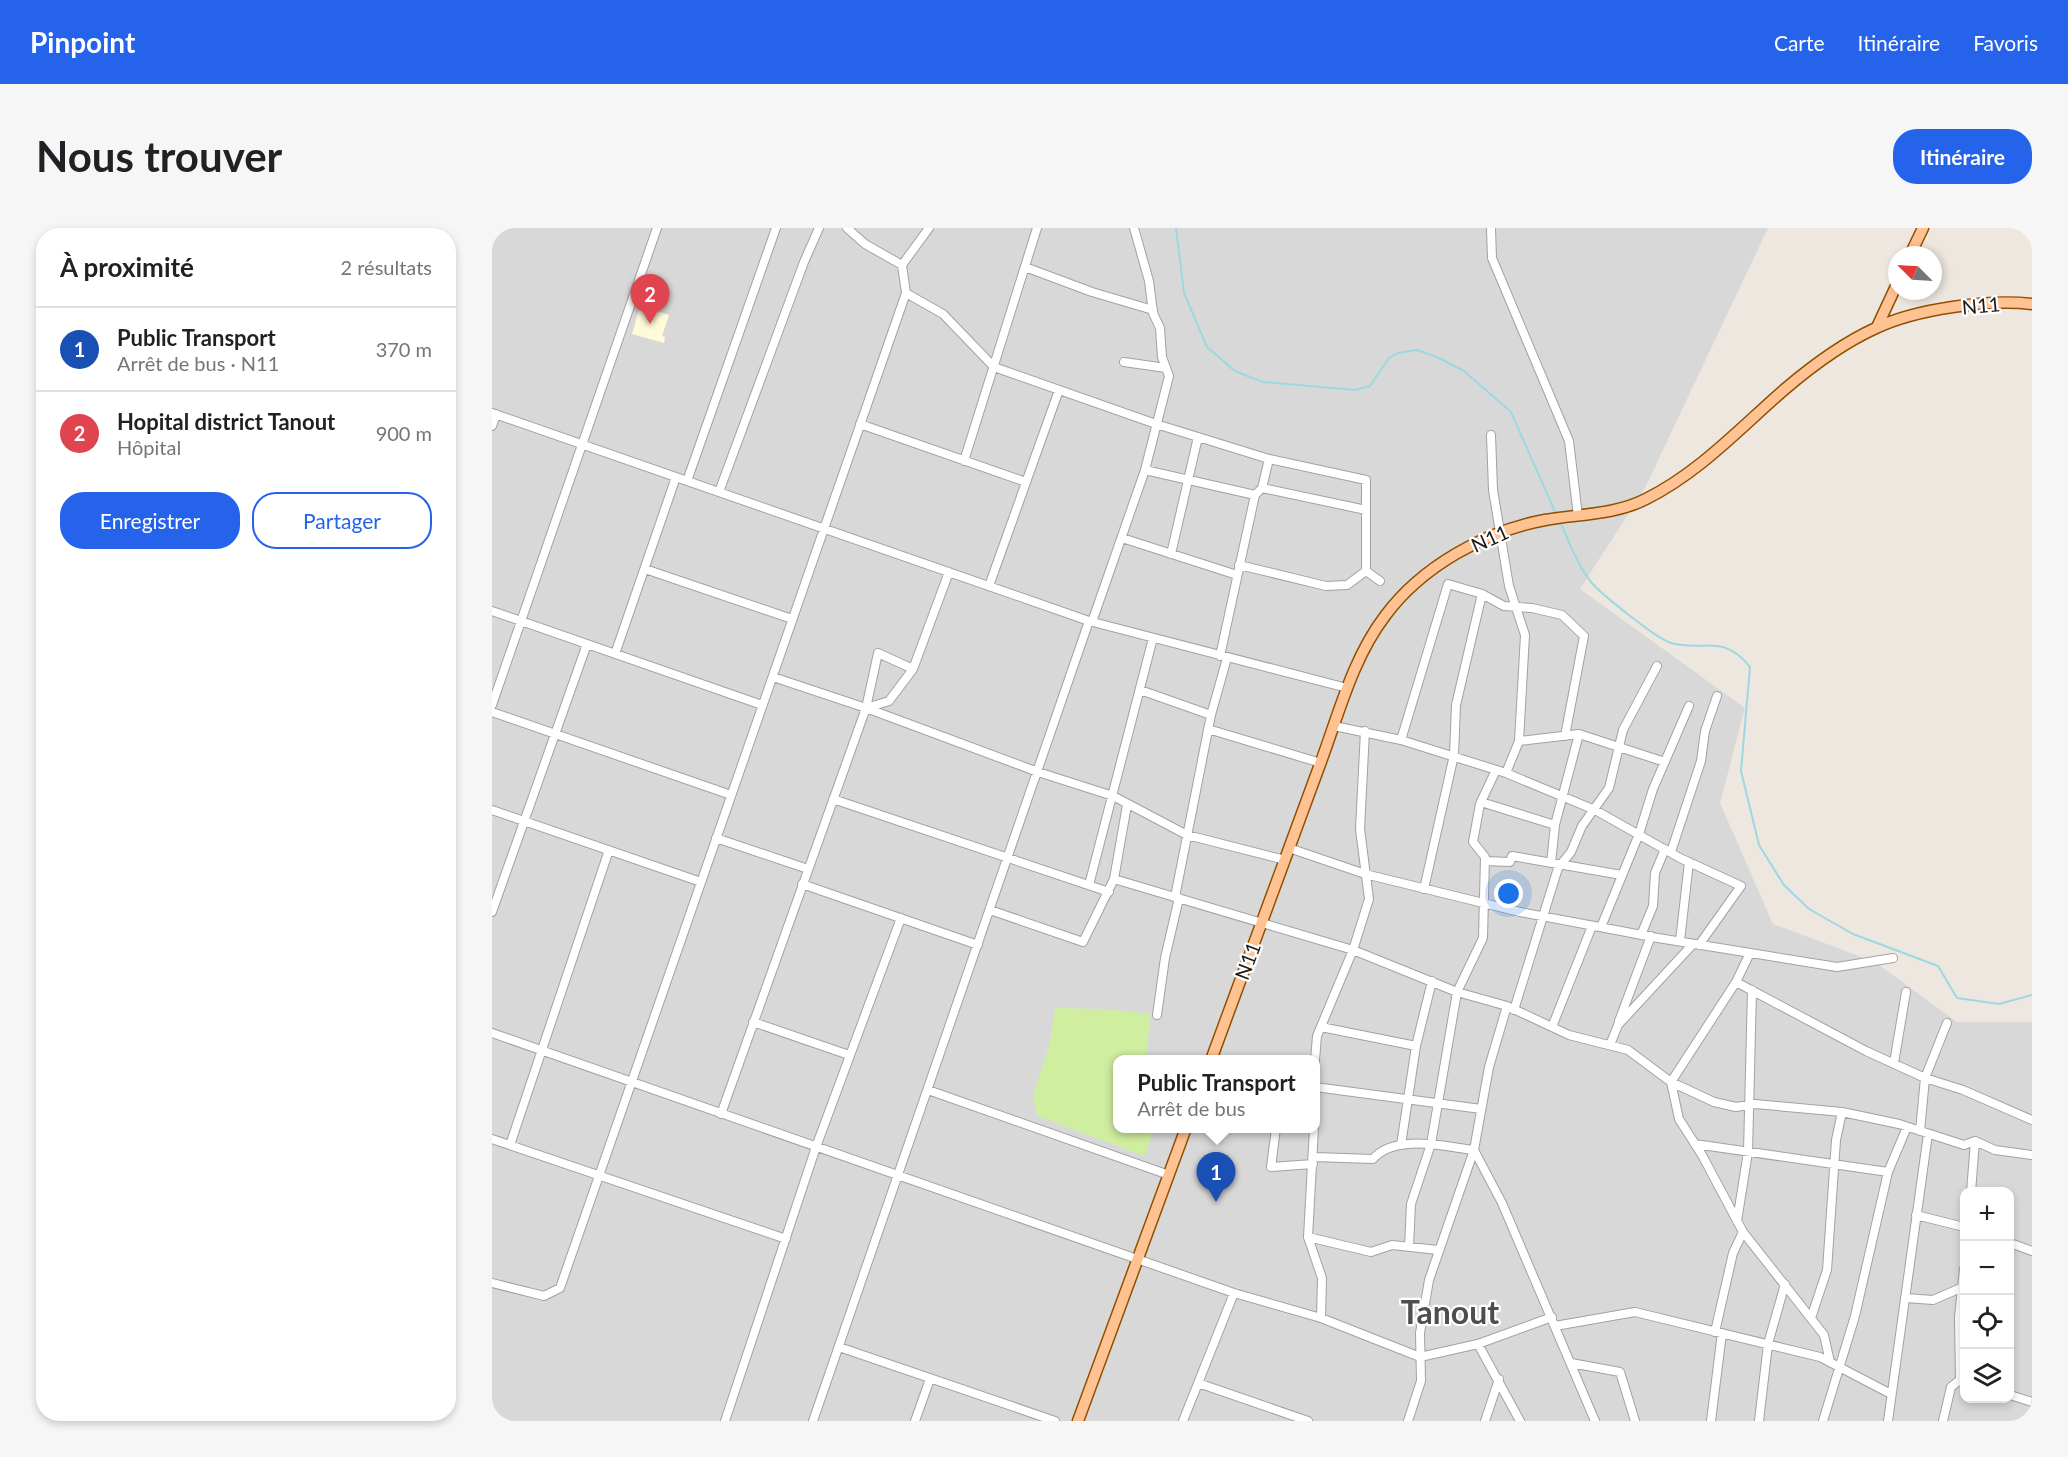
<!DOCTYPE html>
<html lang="fr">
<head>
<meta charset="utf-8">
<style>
  body { margin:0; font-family:Lato,sans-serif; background:#f6f6f6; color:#202124 }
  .controls { position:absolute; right:18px; bottom:18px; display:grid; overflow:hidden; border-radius:12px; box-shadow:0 3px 9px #0003 }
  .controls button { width:54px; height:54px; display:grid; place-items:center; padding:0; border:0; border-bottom:2px solid #e0e0e0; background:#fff; color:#202124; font:30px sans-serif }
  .compass { position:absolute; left:1396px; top:18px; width:54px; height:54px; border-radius:50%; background:#fff; box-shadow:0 3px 9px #0003; rotate:294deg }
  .you { position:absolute; left:1017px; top:666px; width:21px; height:21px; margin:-15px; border:4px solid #fff; border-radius:50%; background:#1a73e8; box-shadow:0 0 0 9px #1a73e833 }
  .badge { display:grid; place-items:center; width:39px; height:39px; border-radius:50%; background:#2563eb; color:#fff; font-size:20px; font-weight:700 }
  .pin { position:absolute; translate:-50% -50px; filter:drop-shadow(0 2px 3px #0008) }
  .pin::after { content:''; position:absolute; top:32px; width:21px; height:18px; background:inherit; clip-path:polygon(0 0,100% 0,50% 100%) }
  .popup { position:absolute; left:621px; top:827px; width:207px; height:78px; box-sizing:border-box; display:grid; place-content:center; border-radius:12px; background:#fff; filter:drop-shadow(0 2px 4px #0005); font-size:20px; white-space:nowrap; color:#757577 }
  .popup b { font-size:22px; color:#202124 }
  .popup::after { content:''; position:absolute; left:50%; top:100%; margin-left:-12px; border:12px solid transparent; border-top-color:#fff }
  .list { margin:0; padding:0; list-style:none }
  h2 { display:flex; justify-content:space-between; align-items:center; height:78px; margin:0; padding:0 24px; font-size:26px }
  h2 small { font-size:20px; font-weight:400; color:#757577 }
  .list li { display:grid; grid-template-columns:39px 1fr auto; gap:18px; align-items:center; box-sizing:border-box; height:84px; padding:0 24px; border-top:2px solid #e0e0e0 }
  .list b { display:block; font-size:22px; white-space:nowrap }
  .list p { margin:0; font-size:20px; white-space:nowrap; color:#757577 }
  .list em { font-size:20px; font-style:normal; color:#757577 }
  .actions { display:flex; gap:12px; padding:18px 24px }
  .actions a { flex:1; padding:14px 0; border:2px solid #2563eb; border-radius:24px; text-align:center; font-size:21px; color:#2563eb }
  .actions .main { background:#2563eb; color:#fff }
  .icon { flex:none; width:33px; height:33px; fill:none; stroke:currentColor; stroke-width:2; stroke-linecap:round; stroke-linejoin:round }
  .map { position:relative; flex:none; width:1540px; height:1193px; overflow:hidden; border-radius:24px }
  header { display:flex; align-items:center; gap:36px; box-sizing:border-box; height:84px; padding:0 30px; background:#2563eb; color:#fff }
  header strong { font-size:28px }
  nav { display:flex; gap:33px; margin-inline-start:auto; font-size:21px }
  .intro { display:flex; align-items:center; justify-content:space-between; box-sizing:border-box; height:144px; padding:0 36px }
  h1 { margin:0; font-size:42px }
  .button { padding:15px 27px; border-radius:24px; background:#2563eb; color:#fff; font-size:21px; font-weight:700 }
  main { display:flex; gap:36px; padding:0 36px }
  aside { flex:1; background:#fff; border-radius:24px; box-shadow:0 3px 9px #0003 }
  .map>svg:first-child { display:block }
  .residential { fill:#d9d8d8; fill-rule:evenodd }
  .education { fill:#fffad7 }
  .grass { fill:#d0eea0 }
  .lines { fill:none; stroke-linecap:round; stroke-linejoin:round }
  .stream { stroke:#9bd9e0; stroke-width:2 }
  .minor-casing { stroke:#a2a2a2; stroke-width:10 }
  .major-casing { stroke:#924f00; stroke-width:13 }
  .minor { stroke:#fff; stroke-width:8 }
  .major { stroke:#ffc393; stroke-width:10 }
  .labels { text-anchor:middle; stroke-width:4.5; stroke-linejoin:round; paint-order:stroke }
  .street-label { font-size:20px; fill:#1b1b1b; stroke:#fff }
  .town-label { font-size:32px; font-weight:bold; fill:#4e4e4e; stroke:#fff }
</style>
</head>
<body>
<header>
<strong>Pinpoint</strong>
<nav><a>Carte</a><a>Itinéraire</a><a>Favoris</a></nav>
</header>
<div class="intro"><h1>Nous trouver</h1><a class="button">Itinéraire</a></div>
<main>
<aside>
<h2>À proximité<small>2 résultats</small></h2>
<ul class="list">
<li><span class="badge" style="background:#1a4fb4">1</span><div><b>Public Transport</b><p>Arrêt de bus · N11</p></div><em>370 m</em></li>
<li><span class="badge" style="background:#e0444e">2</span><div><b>Hopital district Tanout</b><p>Hôpital</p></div><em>900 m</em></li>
</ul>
<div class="actions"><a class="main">Enregistrer</a><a>Partager</a></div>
</aside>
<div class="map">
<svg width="1540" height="1193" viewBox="0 0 1540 1193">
  <rect width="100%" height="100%" fill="#eee7df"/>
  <path class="residential" d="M0,0h1276l-123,260 -65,101 165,119 -25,95 53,121 102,38 82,60h75v399h-1540zM625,832h198v68h-198zM1472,964h46v206h-46z"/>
  <path class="education" d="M148,78l29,9 -7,21 3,1 -1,6 -32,-9z"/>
  <path class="grass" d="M563,780l49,1 46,5 -3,45 -30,1v68l25,1v5l12,-3 -10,25 -107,-40 -4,-20 17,-53z"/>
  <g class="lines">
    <path class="stream" d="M684,0l8,65 23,54 28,24 28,11 92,8 15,-4 19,-28 9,-5 19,-3 20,7 27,14 47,41 46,104
      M1068,293c8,19 18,45 31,61 10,12 66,57 80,61 33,9 52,-10 79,24l-9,104 18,74 25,40 25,24 44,25 85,32 19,32 42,6 33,-9"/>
    <g class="minor-casing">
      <path id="minor" d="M355,0l18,16 37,21
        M999,0l1,30 77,183 9,75
        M533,39l67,25 61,18
        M414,65l-4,-28 27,-37
        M632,134l42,6
        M0,185l597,208 258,67
        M368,196l166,58
        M0,198l4,-12
        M999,207l2,55 16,96 16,49 -6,106 -13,32
        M472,233l73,-233
        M653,242l110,25
        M195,253l89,-253
        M770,260l104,22
        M227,264l85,-230 15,-34
        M630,310l115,37
        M679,326l27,-117
        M747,337l87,21 21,-1 19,-14
        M153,341l147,50
        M497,358l70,-196
        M0,383l270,94
        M600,394l53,-152 24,-94 -7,-19 -2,-29 -7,-15 -4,-32 -15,-53
        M123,426l61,-177
        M728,428l35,-161 7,-7 7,-29
        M281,449l93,31 172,64 75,24 74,39 98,25
        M648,462l71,25
        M0,477l165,-477
        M374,480l12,-55 35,16
        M0,484l239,83
        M842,498l67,14 105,33 89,37 85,48 61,28 -42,59
        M716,501l113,34
        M909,512l47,-156 34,10 22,12 28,2 30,7 22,21 -19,100
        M1027,513l60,-7 86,28
        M341,571l276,93
        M989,574l74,23
        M0,582l209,72
        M224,610l92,31
        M797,620l76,26 155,38 138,26 179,29 56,-9
        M1179,624l30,-91 4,-30 12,-35
        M993,633l25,1 2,-6 110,19
        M1059,635l4,-38 24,-91
        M622,651l239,71 104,42 50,14 62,29 59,15 43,32 8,37 23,36 41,77 81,103 6,27
        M310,656l176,61
        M597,657l64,-247
        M932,661l30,-134 2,-50 26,-111
        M683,669l36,-182 16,-57
        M498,682l93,32 31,-63 13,-74
        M0,684l95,-268
        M1109,699l38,-93 14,-45 36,-83
        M1149,707l12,-29 2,-33 10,-24
        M1188,713l9,-79
        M1244,754l14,-29
        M1022,782l44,-142 13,-16 11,-26 27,-38 14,-58 34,-64
        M665,787l8,-57 14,-60
        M1127,793l32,-85
        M261,794l96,33
        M829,799l95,19
        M1060,799l40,-101
        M0,805l742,260 87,25 99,39 58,-13 74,-27
        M1118,817l8,-20 75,-81
        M823,832l2,-24 36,-86 16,-51 -9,-70 5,-98
        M1402,835l12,-71
        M823,859l166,22
        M436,862l241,85
        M229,886l145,-406 23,-7 24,-32 36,-97
        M1540,892l-69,-30 -38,-12 -59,-27 -130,-69 -65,100 43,20 22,5 19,-3 87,8 57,12 65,21 11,-4 20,9 37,5
        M784,900l-5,39 42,-3
        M822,900l-6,109 14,41 -1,40
        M1428,903l5,-53 22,-55
        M0,911l294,100
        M1203,916l193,28
        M18,917l99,-295
        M909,917l15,-99 16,-65
        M822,929l59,2c22,-26 73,-12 101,-9l28,53 93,218
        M1479,964l4,-51
        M1424,987l48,12
        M1245,993l11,-69 4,-162
        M816,1009l63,15 21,-7 46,5
        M1518,1015l22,8
        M917,1019l2,-43 20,-60 26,-152 26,-54 2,-81 -12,-15 7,-38 16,-34
        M0,1055l52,13 16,-8 346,-995 37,21 51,53 162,57 113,35 97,21v91l14,10
        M1414,1070l27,2 30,-13
        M1319,1090l16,-48 9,-130 6,-28
        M1063,1098l80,-14 185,45 71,37
        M1223,1104l18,-79 10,-21
        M986,1116l42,77
        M347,1119l216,74
        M1079,1135l49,9 15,49
        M706,1155l110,38
        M1518,1167l22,7
        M233,1193l91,-274 85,-229
        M321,1193l276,-800
        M423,1193l15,-42
        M691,1193l51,-128
        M916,1193l13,-40 -1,-48 9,-53 45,-130 15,-83 18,-61
        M993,1193l14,-42
        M1219,1193l11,-88
        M1267,1193l9,-77 17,-60
        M1331,1193l32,-105 33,-144 19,-45
        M1396,1193l40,-287
        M1451,1193l8,-34 9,-7 -1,-63 5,-48"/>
    </g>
    <g class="major-casing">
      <path id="major" d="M1418,27l13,-27
        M1385,99l20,-43
        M719,832c37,-98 72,-196 108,-293 19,-50 33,-108 66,-151 36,-49 100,-85 160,-96 33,-6 70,-5 101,-21 54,-27 94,-71 139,-110 27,-23 58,-46 91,-61 40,-19 112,-29 156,-24
        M586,1193l108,-293"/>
    </g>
    <use href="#minor" class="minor"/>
    <use href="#major" class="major"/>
  </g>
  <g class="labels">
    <g class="street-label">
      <text transform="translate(1489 78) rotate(-5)" y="7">N11</text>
      <text transform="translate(998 311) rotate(-24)" y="7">N11</text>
      <text transform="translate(756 733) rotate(-69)" y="7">N11</text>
    </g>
    <g class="town-label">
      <text x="958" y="1096">Tanout</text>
    </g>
  </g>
</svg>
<div class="controls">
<button>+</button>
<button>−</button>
<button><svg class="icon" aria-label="locate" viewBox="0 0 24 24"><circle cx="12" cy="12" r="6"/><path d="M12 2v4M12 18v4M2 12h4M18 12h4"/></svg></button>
<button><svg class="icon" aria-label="layers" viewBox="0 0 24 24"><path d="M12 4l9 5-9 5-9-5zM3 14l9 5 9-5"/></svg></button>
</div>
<svg class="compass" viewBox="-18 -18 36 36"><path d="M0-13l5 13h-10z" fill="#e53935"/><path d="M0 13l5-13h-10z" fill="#757577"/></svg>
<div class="you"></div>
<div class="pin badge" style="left:724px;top:974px;background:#1a4fb4">1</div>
<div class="popup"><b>Public Transport</b>Arrêt de bus</div>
<div class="pin badge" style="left:158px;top:96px;background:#e0444e">2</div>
</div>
</main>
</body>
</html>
